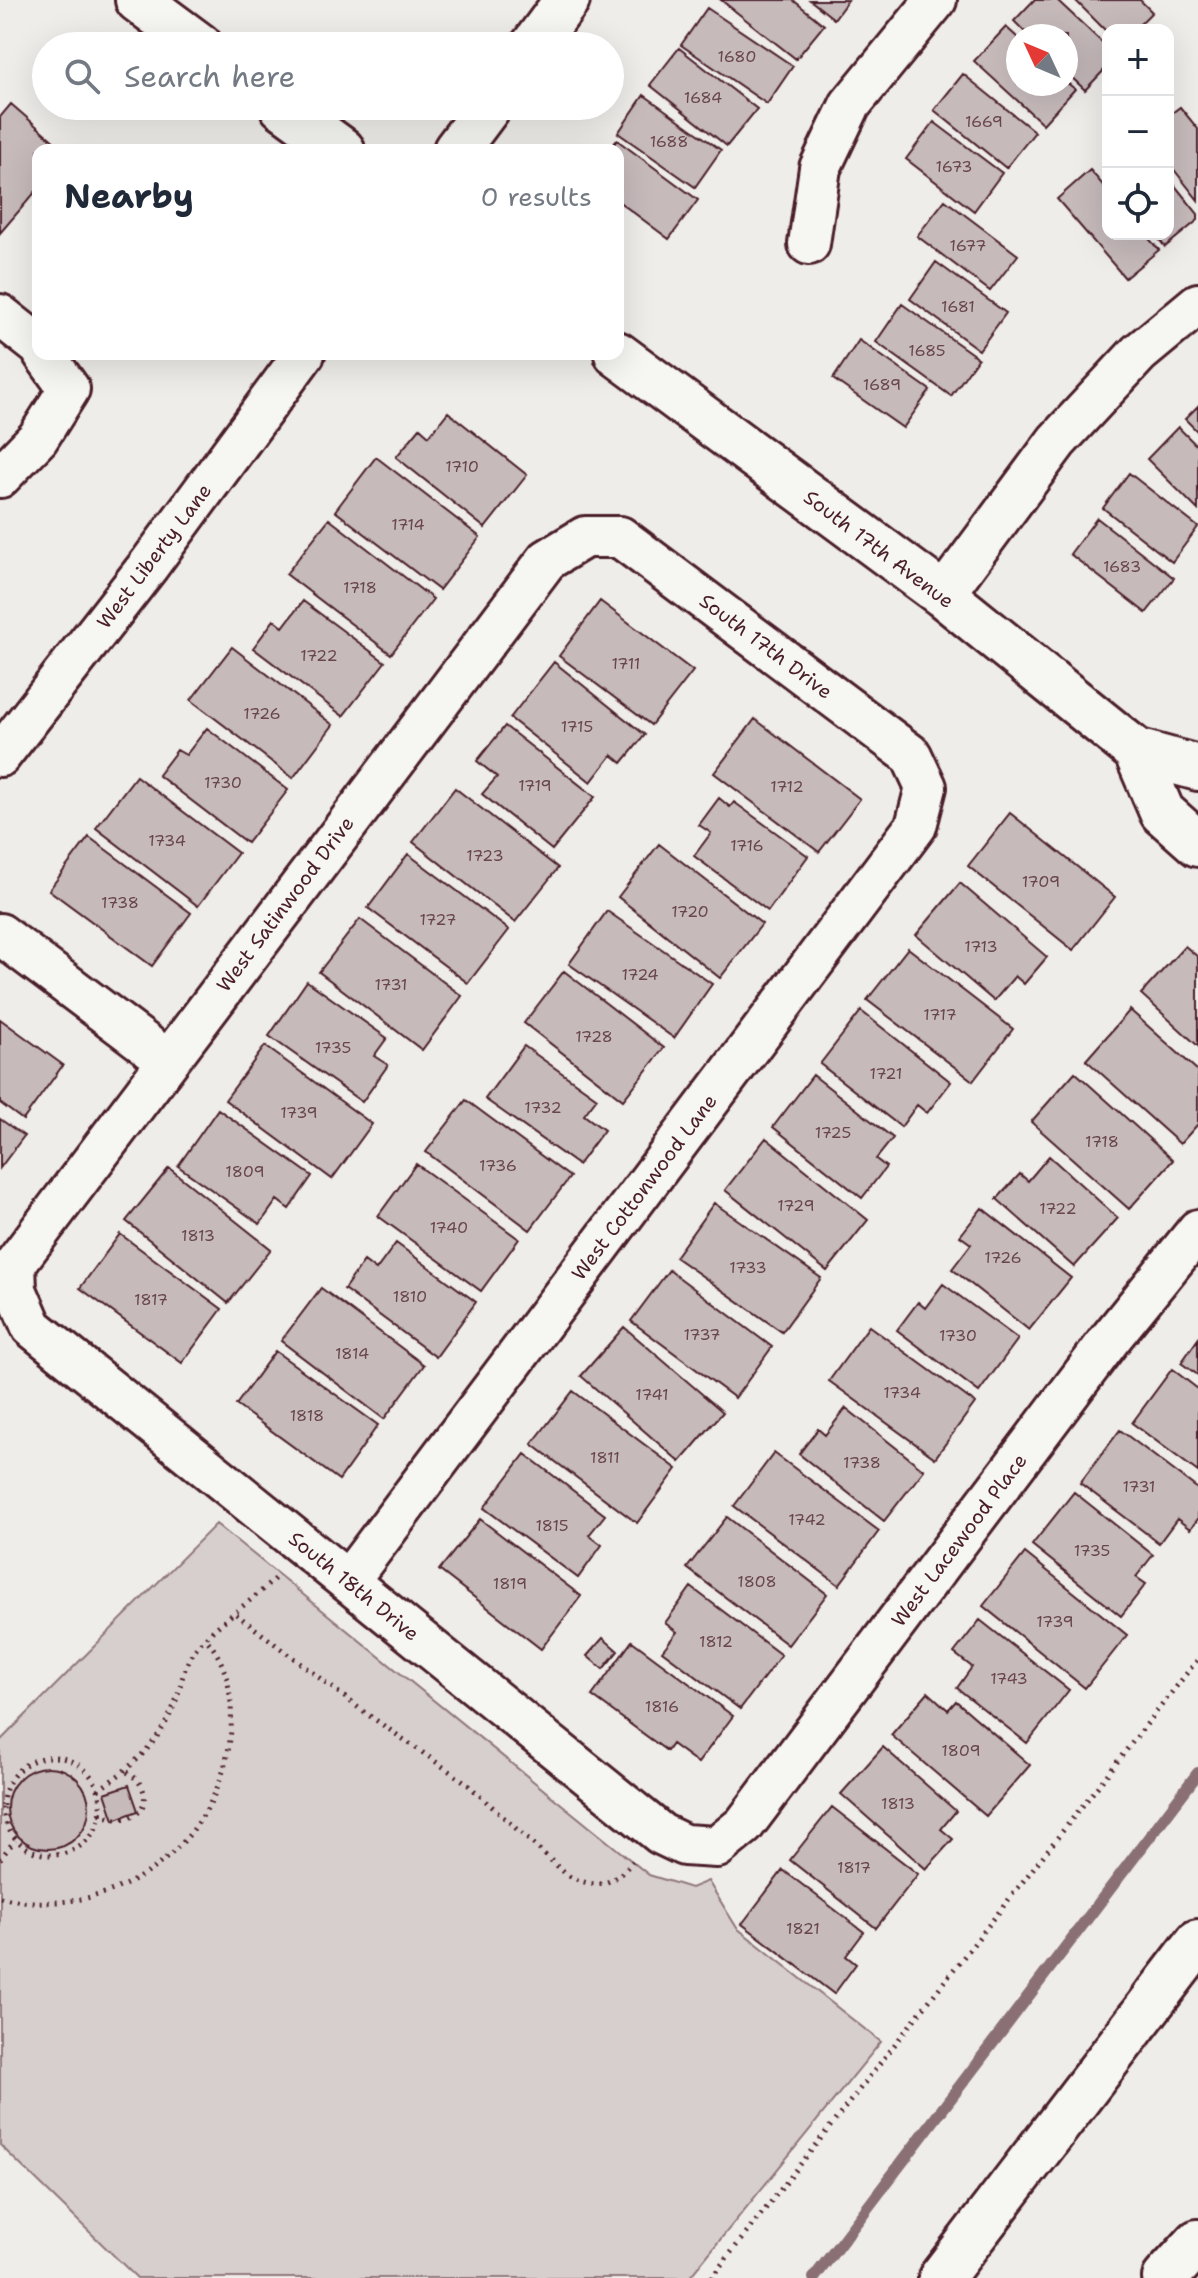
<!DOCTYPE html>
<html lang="en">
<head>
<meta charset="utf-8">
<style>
  body { margin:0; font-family:"Shantell Sans",sans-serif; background:#f6f6f7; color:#1f2937 }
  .controls { position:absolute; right:24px; top:24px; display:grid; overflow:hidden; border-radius:16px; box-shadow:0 8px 32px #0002 }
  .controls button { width:72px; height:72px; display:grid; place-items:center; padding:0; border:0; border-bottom:2px solid #e0e1e3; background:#fff; color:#1f2937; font:40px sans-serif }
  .compass { position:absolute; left:1006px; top:24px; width:72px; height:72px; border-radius:50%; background:#fff; box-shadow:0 8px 32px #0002; rotate:314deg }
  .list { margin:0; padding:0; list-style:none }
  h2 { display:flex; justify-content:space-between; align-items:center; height:104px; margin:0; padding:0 32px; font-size:34px }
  h2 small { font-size:26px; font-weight:400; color:#747a83 }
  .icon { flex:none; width:44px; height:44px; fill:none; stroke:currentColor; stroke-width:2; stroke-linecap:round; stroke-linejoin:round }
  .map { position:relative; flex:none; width:1198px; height:2278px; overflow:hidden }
  .search { position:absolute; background:#fff; box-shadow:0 8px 32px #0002; left:32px; top:32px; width:592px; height:88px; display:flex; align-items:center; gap:20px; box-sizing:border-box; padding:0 28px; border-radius:44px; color:#747a83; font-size:30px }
  .panel { position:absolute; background:#fff; box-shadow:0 8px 32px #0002; left:32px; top:144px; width:592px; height:216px; border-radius:16px }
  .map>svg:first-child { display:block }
  .green { fill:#d7cfce; stroke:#90777c; stroke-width:2 }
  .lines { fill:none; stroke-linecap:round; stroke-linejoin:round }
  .stream { stroke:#8a6f74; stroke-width:12 }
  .building { fill:#c6babb; stroke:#4a1f2b; stroke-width:2 }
  .street-casing { stroke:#4a1f2b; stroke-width:46 }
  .secondary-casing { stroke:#4a1f2b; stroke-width:50 }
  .highway-casing { stroke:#4a1f2b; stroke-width:50 }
  .path { stroke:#4a1f2b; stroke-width:5; stroke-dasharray:2 6; stroke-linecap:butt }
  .street { stroke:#f6f6f2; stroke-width:40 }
  .secondary { stroke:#f6f6f2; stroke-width:44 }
  .highway { stroke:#f6f6f2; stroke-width:44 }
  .labels { text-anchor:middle; stroke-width:7; stroke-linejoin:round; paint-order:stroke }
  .number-label { font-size:16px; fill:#69464f }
  .street-label { font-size:20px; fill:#4a1f2b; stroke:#f6f6f2 }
</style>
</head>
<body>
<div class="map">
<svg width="1198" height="2278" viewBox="0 0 1198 2278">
  <rect width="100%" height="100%" fill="#efedea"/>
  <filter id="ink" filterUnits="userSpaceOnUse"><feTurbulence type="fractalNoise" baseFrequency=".0125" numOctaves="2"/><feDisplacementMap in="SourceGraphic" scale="16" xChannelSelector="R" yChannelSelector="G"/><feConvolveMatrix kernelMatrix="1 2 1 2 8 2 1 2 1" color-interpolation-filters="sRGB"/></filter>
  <g filter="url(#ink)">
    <path class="green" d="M216,1524l433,351 42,13 17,-7 29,47 144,114 -192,236h-552l-137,-133v-404z"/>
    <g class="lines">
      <path class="stream" d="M814,2278l384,-505"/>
    </g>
    <path class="building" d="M721,0h72l31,25 -28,34z
      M810,0h38l-14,19z
      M1034,0h23l51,48v18l-23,24 -19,-18v-36h-37l-15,-15z
      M1075,0h65l12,12 -18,18h-26v3z
      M707,8l86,58 -26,38 -86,-59z
      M1006,27l12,11v46l48,-2 9,7 -32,35 -69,-63z
      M679,48l78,61 -30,37 -77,-61z
      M963,74l72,58 -29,36 -72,-58z
      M644,95l77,55 -26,37 -77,-54z
      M11,104l53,46h-26v39l-38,44v-116z
      M1180,107l18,22v71l-30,-38v-46z
      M934,122l68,51 -28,38 -68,-52z
      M617,140l81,60 -29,39 -51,-38v-51h-9z
      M1090,170l18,21v43h37l14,16 -34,28 -68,-79z
      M1168,177l30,37v6l-33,27 -10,-13h13z
      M945,200l73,55 -28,36 -73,-55z
      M936,262l70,51 -27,37 -69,-51z
      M902,304l76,54 -27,38 -75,-54z
      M859,340l71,50 -27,38 -70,-49z
      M1198,406v26l-13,-13z
      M448,412l79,63 -42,53 -89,-71 24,-29 9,8z
      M1178,427l20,20v63l-51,-51z
      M376,457l104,80 -41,53 -104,-79z
      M1129,473l69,54 -26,35 -69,-54z
      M1097,518l77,60 -28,35 -76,-59z
      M329,519l104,80 -42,55 -105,-80z
      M303,601l82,61 -42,54 -90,-68 21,-28 9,7z
      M600,601l93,70 -42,54 -92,-69z
      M232,647l101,78 -40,53 -102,-78z
      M554,662l91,73 -23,28 -10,-8 -21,27 -81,-64z
      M755,719l105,80 -41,53 -105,-79z
      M505,726l90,71 -43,53 -70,-56 15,-17 -20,-16z
      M207,728l81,62 -41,53 -89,-68 19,-25 9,5z
      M136,776l102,77 -40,53 -102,-78z
      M455,788l103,80 -43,54 -102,-80z
      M719,798l11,9 4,-5 74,54 -40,55 -74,-55 17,-23 -12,-8z
      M1010,813l105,84 -42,53 -105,-84z
      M89,837l102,76 -39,53 -103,-76z
      M659,844l103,80 -42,54 -102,-81z
      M408,854l101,76 -41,53 -100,-75z
      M960,883l87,74 -23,27 -9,-8 -21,25 -78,-66z
      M607,911l105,73 -38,54 -105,-74z
      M360,919l102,77 -40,54 -103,-78z
      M1185,946l13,11v89l-57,-52z
      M908,948l105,81 -40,52 -106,-81z
      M564,971l100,77 -41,52 -99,-77z
      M307,981l80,57 -13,18 14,9 -26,37 -93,-66z
      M1130,1010l68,61v53l-18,20 -94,-84z
      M861,1011l90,71 -24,31 -10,-8 -16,22 -81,-63z
      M0,1019l63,46 -40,55 -23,-17z
      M265,1046l107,78 -40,55 -107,-79z
      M524,1046l73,52 -13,17 20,15 -26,35 -93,-66z
      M1075,1072l98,88 -44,49 -98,-87z
      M813,1075l80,63 -17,21 10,8 -24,31 -89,-71z
      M466,1100l104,77 -40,53 -104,-78z
      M218,1109l94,67 -23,33 -12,-9 -17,24 -82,-58z
      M0,1119l24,17 -24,32z
      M766,1138l102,82 -41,51 -102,-81z
      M1049,1156l69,62 -44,49 -77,-68 23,-25 8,7z
      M416,1164l103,75 -38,52 -103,-75z
      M169,1168l102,81 -43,54 -102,-82z
      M714,1203l107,75 -39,54 -107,-75z
      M982,1208l89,70 -42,52 -77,-61 19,-25 -11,-8z
      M120,1234l102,75 -40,54 -102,-75z
      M396,1243l80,59 -40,55 -92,-68 20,-28 12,9z
      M669,1270l103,77 -37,51 -104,-77z
      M943,1284l75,55 -39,53 -82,-62 21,-28 7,6z
      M321,1288l103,77 -40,54 -103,-78z
      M869,1326l106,77 -40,55 -106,-77z
      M624,1327l99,85 -43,50 -99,-86z
      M1198,1339v36l-17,-12z
      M275,1351l103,74 -39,55 -103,-75z
      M1172,1369l26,20v83l-66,-49z
      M573,1391l104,78 -40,54 -105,-79z
      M846,1408l78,62 -40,51 -85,-67 19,-25 7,6z
      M1120,1430l78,59v30l-8,10 -13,-10 -18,24 -79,-60z
      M774,1453l105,78 -40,54 -105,-79z
      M525,1454l80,61 -16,20 13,10 -24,33 -94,-70z
      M1074,1492l79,63 -17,22 10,7 -25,32 -89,-71z
      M727,1517l100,77 -39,51 -101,-77z
      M480,1519l101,77 -40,53 -102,-79z
      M1025,1553l102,82 -42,53 -102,-82z
      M691,1587l90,68 -41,54 -78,-58 15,-19 -12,-9z
      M980,1620l89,70 -42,53 -70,-55 15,-21 -18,-14z
      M603,1638l15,13 -15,18 -16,-13z
      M632,1641l101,75 -35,47 -26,-19 -5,7 -75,-55z
      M928,1692l20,18 8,-9 74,64 -44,51 -95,-81z
      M883,1747l73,64 -15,18 12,10 -27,30 -85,-75z
      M7 1808a41 41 0 1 1 82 0a41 41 0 1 1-82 0Z
      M129,1785l9,26 -24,9 -9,-27z
      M832,1807l86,67 -42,54 -86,-68z
      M783,1870l81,62 -18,24 10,8 -22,30 -92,-70z"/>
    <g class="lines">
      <g class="street-casing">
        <path id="street" d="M809,244l11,-76 30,-63 86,-105
          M0,315l38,30
          M0,477l38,-39 31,-49 -25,-35
          M943,595l114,-154 82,-88 59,-49
          M0,756l149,-191 155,-211
          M0,934l167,126
          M348,1581l568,-755 10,-39 -15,-32 -291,-218h-35l-38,23 -532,704 1,26 16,37 629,507 23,11 33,2 27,-22 366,-486 88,-109"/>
      </g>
      <g class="secondary-casing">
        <path id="secondary" d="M138,0l62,46
          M533,46l34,-46
          M282,106l60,44
          M456,150l33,-44
          M617,354l326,241 193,156 62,17
          M1136,751l26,61 36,32"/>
      </g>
      <g class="highway-casing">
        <path id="highway" d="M941,2278l257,-336
          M1165,2278l33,-36"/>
      </g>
      <path class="path" d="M236,1614l128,98 101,70 102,93c30,15 45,11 66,-14
        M3 1806a49 49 0 1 1 98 0a49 49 0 1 1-98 0Z
        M98,1790c35,-24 61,-46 77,-87 7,-18 7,-35 19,-52 22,-29 58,-48 83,-75
        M100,1813c38,22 63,-20 27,-41
        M0,1859l15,-19
        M0,1897c114,27 221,-50 231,-167 2,-32 -3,-67 -25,-91
        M711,2278l487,-619"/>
      <use href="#street" class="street"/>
      <use href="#secondary" class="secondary"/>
      <use href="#highway" class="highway"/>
    </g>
  </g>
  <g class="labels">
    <g class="number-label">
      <text x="737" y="62">1680</text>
      <text x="703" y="103">1684</text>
      <text x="984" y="127">1669</text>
      <text x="669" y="147">1688</text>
      <text x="954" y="172">1673</text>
      <text x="968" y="251">1677</text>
      <text x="958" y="312">1681</text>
      <text x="927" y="356">1685</text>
      <text x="882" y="390">1689</text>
      <text x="462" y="472">1710</text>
      <text x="408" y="530">1714</text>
      <text x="1122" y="572">1683</text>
      <text x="360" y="593">1718</text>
      <text x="319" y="661">1722</text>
      <text x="626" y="669">1711</text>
      <text x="262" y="719">1726</text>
      <text x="577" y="732">1715</text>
      <text x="223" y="788">1730</text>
      <text x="535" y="791">1719</text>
      <text x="787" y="792">1712</text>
      <text x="167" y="846">1734</text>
      <text x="747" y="851">1716</text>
      <text x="485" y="861">1723</text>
      <text x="1041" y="887">1709</text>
      <text x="120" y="908">1738</text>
      <text x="690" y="917">1720</text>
      <text x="438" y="925">1727</text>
      <text x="981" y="952">1713</text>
      <text x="640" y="980">1724</text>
      <text x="391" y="990">1731</text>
      <text x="940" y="1020">1717</text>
      <text x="594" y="1042">1728</text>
      <text x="333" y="1053">1735</text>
      <text x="886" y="1079">1721</text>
      <text x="543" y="1113">1732</text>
      <text x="299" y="1118">1739</text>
      <text x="833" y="1138">1725</text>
      <text x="1102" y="1147">1718</text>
      <text x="498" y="1171">1736</text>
      <text x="245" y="1177">1809</text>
      <text x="796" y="1211">1729</text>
      <text x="1058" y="1214">1722</text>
      <text x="449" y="1233">1740</text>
      <text x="198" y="1241">1813</text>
      <text x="1003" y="1263">1726</text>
      <text x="748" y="1273">1733</text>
      <text x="410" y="1302">1810</text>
      <text x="151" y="1305">1817</text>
      <text x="702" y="1340">1737</text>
      <text x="958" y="1341">1730</text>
      <text x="352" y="1359">1814</text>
      <text x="902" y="1398">1734</text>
      <text x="652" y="1400">1741</text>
      <text x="307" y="1421">1818</text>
      <text x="605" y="1463">1811</text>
      <text x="862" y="1468">1738</text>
      <text x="1139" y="1492">1731</text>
      <text x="807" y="1525">1742</text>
      <text x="552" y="1531">1815</text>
      <text x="1092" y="1556">1735</text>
      <text x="757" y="1587">1808</text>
      <text x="510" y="1589">1819</text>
      <text x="1055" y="1627">1739</text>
      <text x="716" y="1647">1812</text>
      <text x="1009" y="1684">1743</text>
      <text x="662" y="1712">1816</text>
      <text x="961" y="1756">1809</text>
      <text x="898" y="1809">1813</text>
      <text x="854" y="1873">1817</text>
      <text x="803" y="1934">1821</text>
    </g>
    <g class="street-label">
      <text transform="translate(879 549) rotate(37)" y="7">South 17th Avenue</text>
      <text transform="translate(154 556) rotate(-53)" y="7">West Liberty Lane</text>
      <text transform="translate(766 646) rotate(37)" y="7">South 17th Drive</text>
      <text transform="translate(285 904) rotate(-53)" y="7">West Satinwood Drive</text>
      <text transform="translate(644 1187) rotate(-53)" y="7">West Cottonwood Lane</text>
      <text transform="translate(959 1540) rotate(-53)" y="7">West Lacewood Place</text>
      <text transform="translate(354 1586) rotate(39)" y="7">South 18th Drive</text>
    </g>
  </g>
</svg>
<div class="controls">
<button>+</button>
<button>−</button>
<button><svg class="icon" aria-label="locate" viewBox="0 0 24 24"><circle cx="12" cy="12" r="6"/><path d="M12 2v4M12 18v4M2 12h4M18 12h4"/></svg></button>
</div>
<svg class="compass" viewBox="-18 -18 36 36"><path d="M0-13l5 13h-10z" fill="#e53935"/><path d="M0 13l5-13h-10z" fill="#747a83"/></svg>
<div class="search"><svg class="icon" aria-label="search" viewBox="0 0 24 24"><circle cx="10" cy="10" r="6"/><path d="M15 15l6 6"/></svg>Search here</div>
<section class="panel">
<h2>Nearby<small>0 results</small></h2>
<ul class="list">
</ul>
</section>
</div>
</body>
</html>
